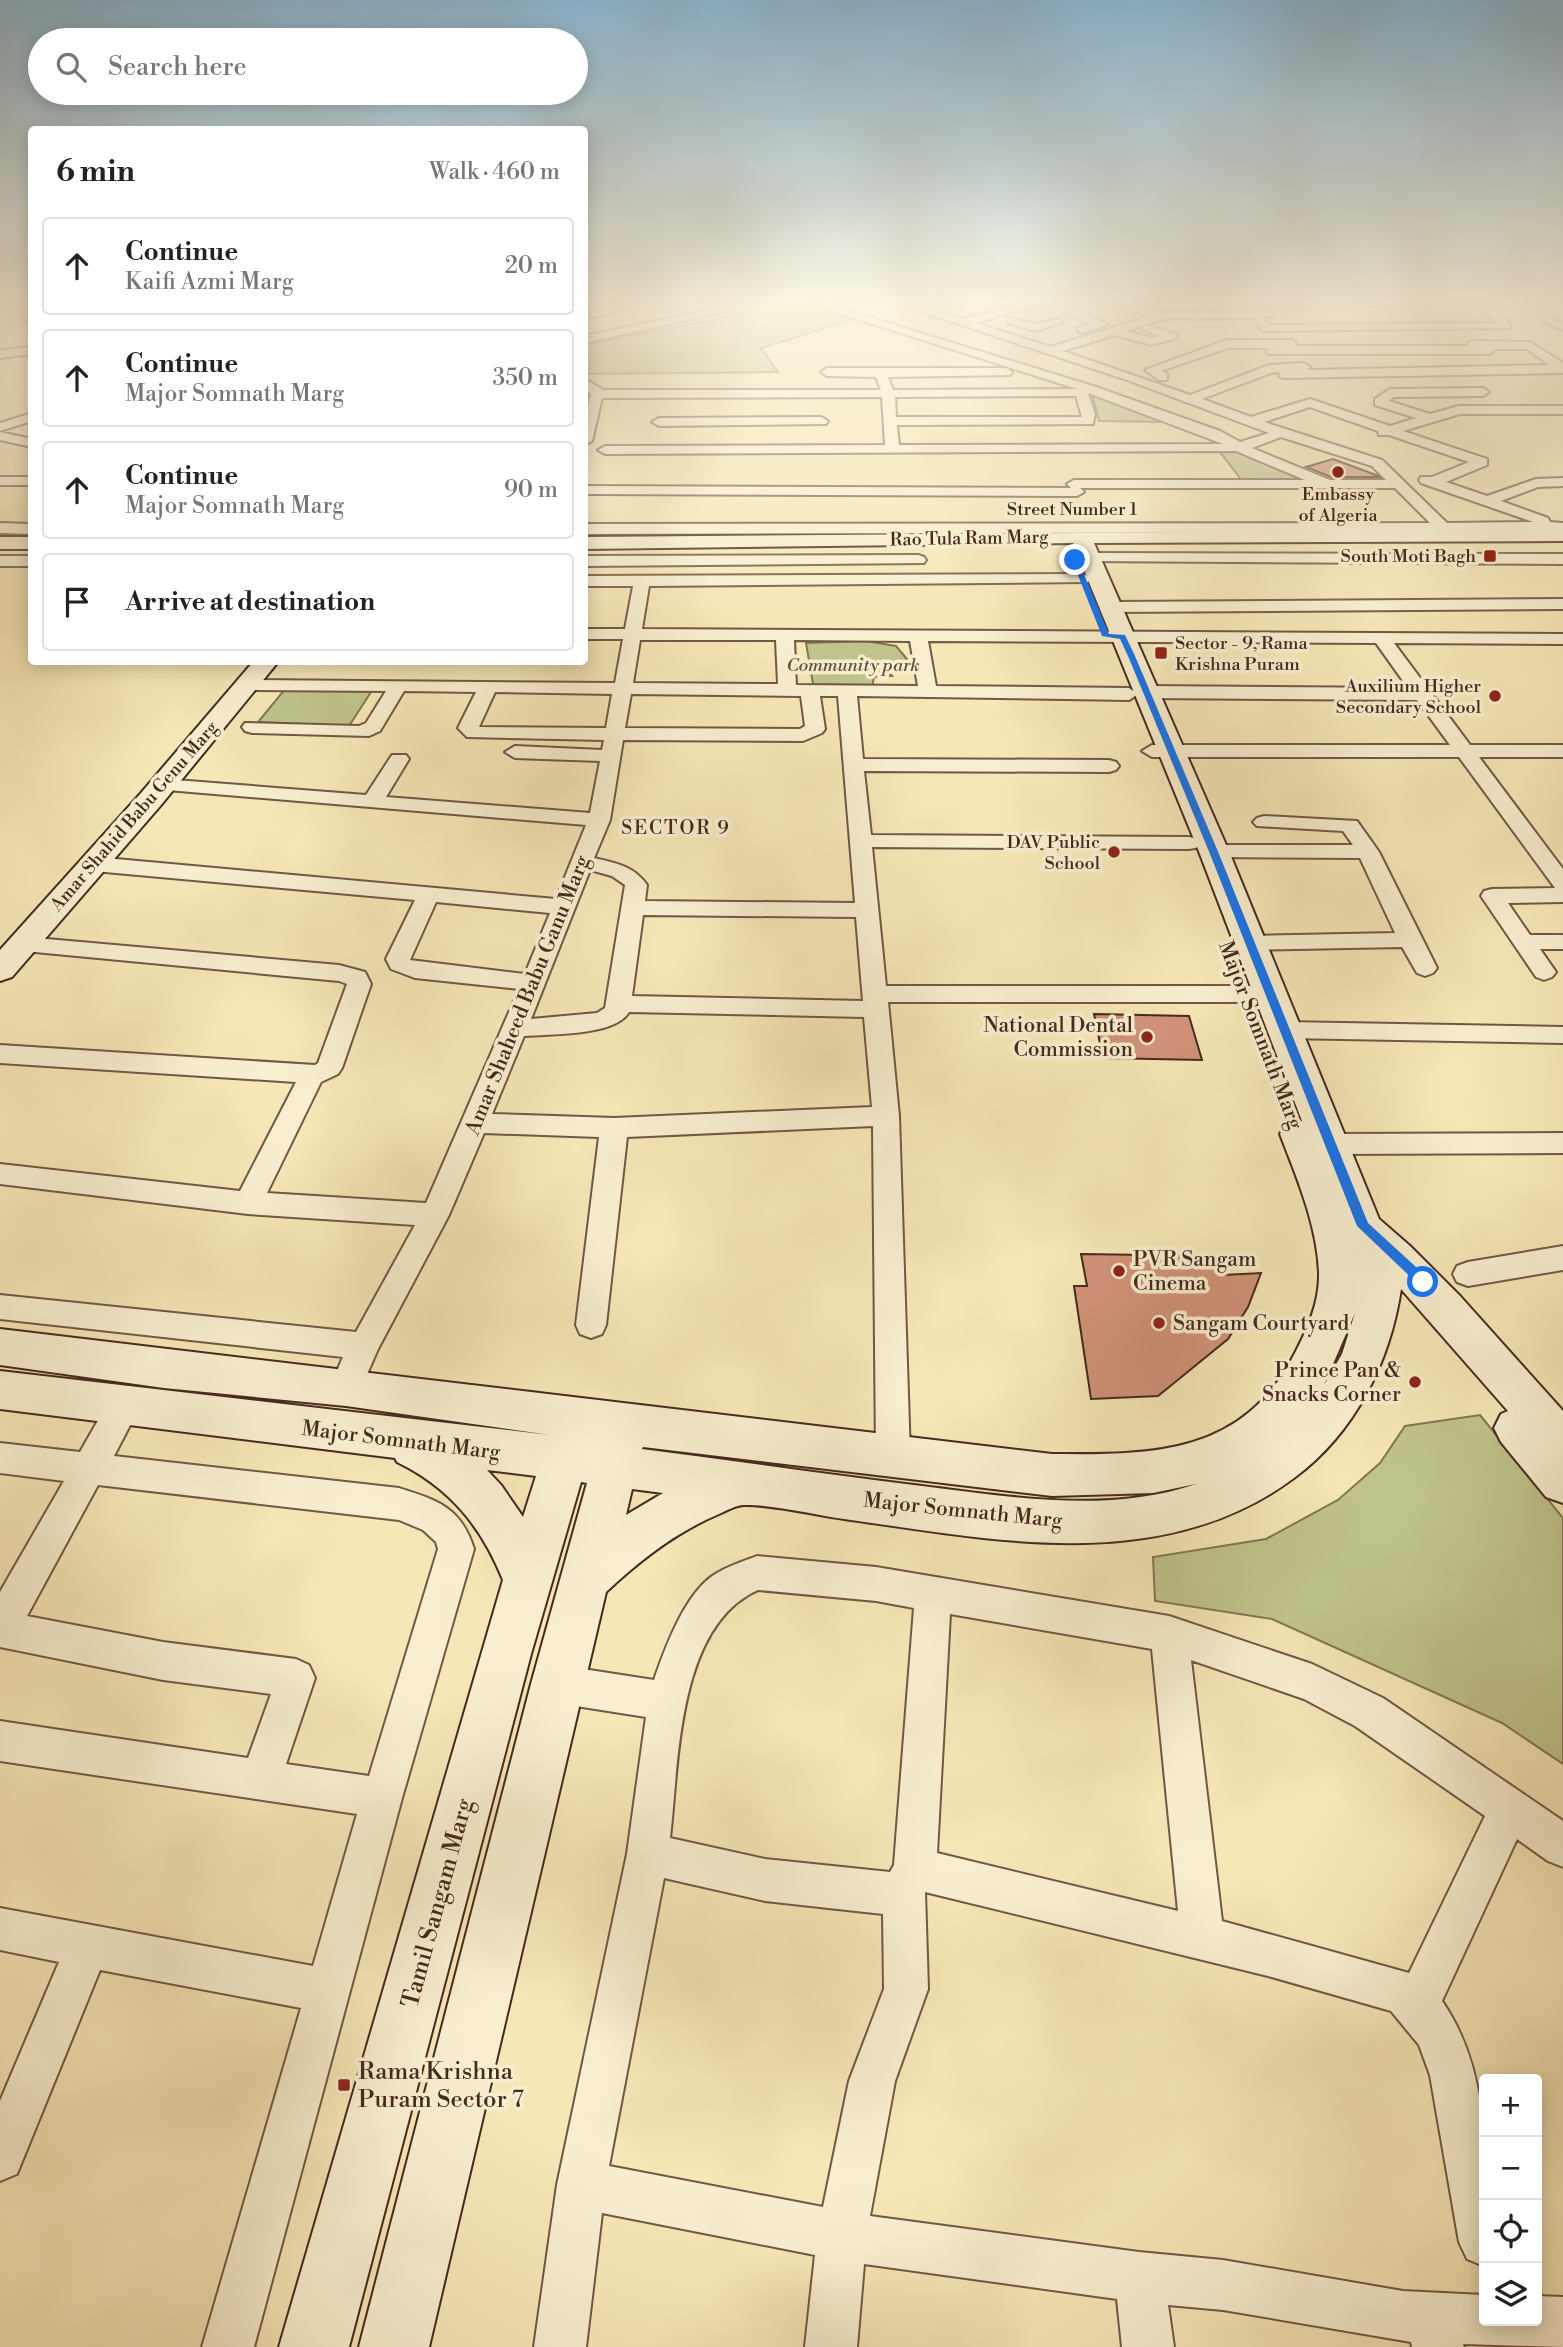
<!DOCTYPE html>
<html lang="en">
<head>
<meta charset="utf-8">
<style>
  body { margin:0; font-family:"Libre Bodoni",serif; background:#f2f2f2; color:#222 }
  .controls { position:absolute; right:21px; bottom:21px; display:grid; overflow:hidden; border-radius:7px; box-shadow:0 4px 18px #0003 }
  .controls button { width:63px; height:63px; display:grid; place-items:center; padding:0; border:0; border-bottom:2px solid #e0e0e0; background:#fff; color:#222; font:35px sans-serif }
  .stop { position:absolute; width:21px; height:21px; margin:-16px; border:5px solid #1a73e8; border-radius:50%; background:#fff }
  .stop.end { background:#1a73e8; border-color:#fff; box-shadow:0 2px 7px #0008 }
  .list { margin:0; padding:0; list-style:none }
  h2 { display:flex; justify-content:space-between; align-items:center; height:91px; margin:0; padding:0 28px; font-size:30px }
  h2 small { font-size:23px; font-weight:400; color:#767676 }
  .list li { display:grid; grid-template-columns:46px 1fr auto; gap:21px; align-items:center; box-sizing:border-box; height:98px; margin:0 14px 14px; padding:0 14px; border:2px solid #e0e0e0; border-radius:7px }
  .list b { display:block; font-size:26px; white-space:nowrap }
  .list p { margin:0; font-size:23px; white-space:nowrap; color:#767676 }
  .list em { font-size:23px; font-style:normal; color:#767676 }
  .icon { flex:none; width:38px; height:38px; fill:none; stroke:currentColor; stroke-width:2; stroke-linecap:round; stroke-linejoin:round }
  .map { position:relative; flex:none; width:1563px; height:2347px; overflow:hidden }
  .search { position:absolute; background:#fff; box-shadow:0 4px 18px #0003; left:28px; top:28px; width:560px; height:77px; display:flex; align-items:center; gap:18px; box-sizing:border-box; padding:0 24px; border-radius:38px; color:#767676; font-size:26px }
  .panel { position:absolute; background:#fff; box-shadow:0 4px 18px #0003; left:28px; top:126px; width:560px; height:539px; border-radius:7px }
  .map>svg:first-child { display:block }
  .green { fill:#c0c48c; stroke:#827655; stroke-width:2 }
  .building { fill:#d2937a; stroke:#45291e; stroke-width:2 }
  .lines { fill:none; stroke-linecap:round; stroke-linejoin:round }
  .street-casing { stroke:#715844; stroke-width:4 }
  .secondary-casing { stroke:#45291e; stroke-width:4 }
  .street { fill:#f9efd0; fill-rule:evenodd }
  .secondary { fill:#f9efd0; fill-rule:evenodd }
  .route { fill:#1a73e8 }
  .poi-dot { fill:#8f2418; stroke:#f9efd0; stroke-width:2.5 }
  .labels { text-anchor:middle; stroke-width:7; stroke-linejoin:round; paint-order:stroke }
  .far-poi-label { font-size:18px; fill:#45291e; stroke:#f9efd0; text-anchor:end }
  .far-street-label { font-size:18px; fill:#45291e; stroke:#f9efd0 }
  .far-park-label { font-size:18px; font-style:italic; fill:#64503a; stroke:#f9efd0 }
  .far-neighbourhood-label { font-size:19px; letter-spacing:2px; fill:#45291e; stroke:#f9efd0 }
  .street-label { font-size:21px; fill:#45291e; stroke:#f9efd0 }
  .poi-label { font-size:21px; fill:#45291e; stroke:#f9efd0; text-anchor:end }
  .near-street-label { font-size:24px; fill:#45291e; stroke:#f9efd0 }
  .near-poi-label { font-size:24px; fill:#45291e; stroke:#f9efd0; text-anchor:start }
</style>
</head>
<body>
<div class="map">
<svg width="1563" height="2347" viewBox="0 0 1563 2347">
  <rect width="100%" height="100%" fill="#f6e7b7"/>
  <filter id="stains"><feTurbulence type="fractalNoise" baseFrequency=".00286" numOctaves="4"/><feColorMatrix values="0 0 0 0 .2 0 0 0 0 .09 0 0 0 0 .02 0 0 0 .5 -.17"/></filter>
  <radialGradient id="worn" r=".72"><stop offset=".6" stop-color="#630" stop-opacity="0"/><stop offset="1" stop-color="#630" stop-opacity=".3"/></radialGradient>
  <path class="green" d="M799,299l63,18 -101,31 17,24 -193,2 -1,-29 179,-35z
    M1103,396l70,26 -74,-1 -6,-24z
    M1220,452h20l80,27 -77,3z
    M866,641l30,5 11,13 -10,3v5l-12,2 7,7 -18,1 -2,11 -55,-1 -4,-3 -7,-41z
    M286,688l87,1 -24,37 -91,-4z
    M1480,1415l83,103v246l-61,-41 -230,-104 -117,-18 -2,-44 113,-18 72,-39 42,-37 25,-37z"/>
  <path class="building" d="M1333,459l46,17 1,1h-49l-25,-10z
    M1094,1014l95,2 13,44 -99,-2z
    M1081,1254l135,2 7,19 38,-2 -13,34 -20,32 -70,57 -67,3 -17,-113h13z"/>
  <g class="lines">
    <g class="street-casing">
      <path id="street" d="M16,298h10l6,11v16l-6,-3z
        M654,298h21l-91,21v-6z
        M765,298h21l-202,45v-7z
        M791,298h16l289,89 124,44 20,11 29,-9 -142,-53 -247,-82h16l67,21 79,-21h17l-84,25 76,24 99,-31 -57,-18h17l52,15 86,-2 -6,-9 5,-3 231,1 12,5 20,19v4l-244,3 -4,-1 -9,-12 -90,1 -18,6 32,9v4l-26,7 -36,-10 -52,16 127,44 79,-30 35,-2 6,4 -3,3 242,-5 -22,-16h-32l-5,5h-219l-4,-1v-5h-39l-67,23 6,3v6h-8l-14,-10 82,-30h64l4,2v4h172l1,-3 4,-2 58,1 33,21v10l-279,5 -4,-1 -1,-5 -8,1 -69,26 49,18 59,-18 80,27 26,-8 -41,-13v-6l15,-10 93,-1 6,4 -6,4 -90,1 -4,4 41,13 29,-8h104v8h-103l-57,17 84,28v6l-41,17 41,14 49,-17 27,-1v8l-25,1 -37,14 47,17 2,4 13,1v8l-107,1 -1,5 -5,2 -11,-7 -855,2v-10l846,-1 -35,-35h-315l4,4 -7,4 -493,-2v-8l487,2 -4,-4 7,-4h231l-69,-29 -631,3 -7,-4 7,-4 280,-1 -3,-48 -280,1 -10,43 -8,4v-28l7,-23 -7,-6v-10l19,12h278l-5,-13 -49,-1 -6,-4 6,-4h179l6,4 -2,3 -122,2 5,13 184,-1zM1255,305h217l10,4 14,14 -227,2 -5,-8 8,-1v-4l-13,-1zM1143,326v4l18,6 -10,2 -25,-7zM1088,393l135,51 -324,1 -2,-20 196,-1 2,-10zM1076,396l6,21h-186l-1,-20zM1310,407l68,24 1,4h10l80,27 -37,15h-11l-2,3 2,3 112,39 -86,1 -65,-63 -118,-38zM1281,437l91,29 14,14h-56l-78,-32z
        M1522,298h11l21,21 9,4v7l-17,-7z
        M1091,306l9,2 -15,6 23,10 -22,8h-8v-4l13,-4 -24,-10z
        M1011,318l25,6 21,-5 6,3 -27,9 -29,-8v-4z
        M32,347v7l-32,4v-8z
        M32,413v8l-32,10v-8z
        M821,417l7,4 -2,3 -167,2 -7,-4 7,-4z
        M0,432l32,7v8l-32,-7z
        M0,477h32v8h-32z
        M0,523l32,1v10l-32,-1z
        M1089,553l474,1v10l-480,-3 -2,-3z
        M918,555l6,2 2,3 -2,3 -340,3v-10z
        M0,556h32v10h-32z
        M1082,574l6,2 2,3 -2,3 -439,4 -7,43 921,5v10l-169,-1 76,102h93v12h-84l84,112v33l-55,1 22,32h33v14h-23l16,23 -4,5 -8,3 -8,-3 -55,-81 3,-5 8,-2 63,-1 -96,-131h-307l-10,-6 10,-6h298l-33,-45 -270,-2 -9,-6 9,-6 261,2 -32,-45 -448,-2 8,45 193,2 9,6 -9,6 -272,-4 6,63 246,1 7,2 3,4 -3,4 -7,2 -245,-1 7,64 317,2 8,1 3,5 -3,5 -8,1 -316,-2 14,139h384l9,2 3,6 -3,6 -9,2h-382l11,114 11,340 -5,11 -12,4 -12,-4 -5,-11 -3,-330 -246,11 -21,188 -4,9 -11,4 -11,-4 -4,-9 23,-188 -115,-4 -35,82 -71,134 -21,48 -11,4 -11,-4 -5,-10 13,-30 -343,-38v-24l356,37 59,-107 -167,-11 -248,-30v-20l240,27 56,-109 -296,-19v-18l315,20 3,-2 29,-79 -8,-3 -315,-30 -8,-2 -4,-5 4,-5 8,-2 315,28 26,7 6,12 -29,84 -4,6 -17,8 -54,111 159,10 93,-214 -104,-11 -24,-9 -5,-10 29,-59 -321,-29 -8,-2 -3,-5 3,-5 8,-2 462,42 30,-74 -431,-36 -3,-4 3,-4 7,-2 204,16 26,-40h14l3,4 -23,38 204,16 10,-52 -85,-3 -10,-6 10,-6 87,4 2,-10 -137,-3 -9,-9 18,-36 -72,-1 -24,40 -11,5 -117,-3 -7,-2 -3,-4 3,-4 114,3 7,-3 20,-32 -139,-1 -6,-2 -3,-4 3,-4 374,3 8,-44h-39v-10h41l8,-43h-49v-10zM640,640h136l2,44 -145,-1zM794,640l116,1 8,45 -122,-1zM495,692l117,2 -6,34 -127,-1zM631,694l170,2 4,30 -5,3 -175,-1zM820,696h18l17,207 -210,-2 2,-16c-13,-19 -31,-22 -53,-27l16,-38 13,-80 180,1 19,-8 3,-4zM590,870l22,6 13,9 -20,123 -8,5 -66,6zM436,902l114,11 -25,61 -115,-14zM643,915l213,2 7,84 -231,-5zM629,1012l235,5 8,90 -258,11 -122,-4 32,-78c27,-2 91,0 105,-24z
        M1563,599v10l-452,3 -8,-5 8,-5z
        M1264,816l93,5 22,31 58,116 -4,5 -8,3 -8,-3 -15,-26 -152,3 -8,-2 -4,-5 4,-5 8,-2 145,-3 -35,-75 -146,-1 -8,-1 -3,-5 3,-5 8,-1h139l-10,-14 -86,-5 -4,-4 4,-4z
        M1285,1022l278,5v16l-278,-5 -9,-2 -4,-6 4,-6z
        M1563,1133v20l-232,1 -10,-3 -4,-7 4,-7 10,-3z
        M1563,1246v24l-95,16 -11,-4 -4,-8 4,-8 11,-4z
        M124,1392l12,4 4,10 -26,50 285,32c38,12 62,19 75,61l-72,249 -148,549h-52l99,-339 -201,-38 -83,204 -17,7v-80l59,-139 -59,-12v-42l313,58 44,-152 -357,-53v-40l248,37 23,-64 -108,-14 -163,-33v-55l64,-111 -64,-8v-30l80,9 32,-56zM98,1485l301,35 24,10 13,12 2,7 -69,227 -83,-12 29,-86 -6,-13 -13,-6 -133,-17 -136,-26z
        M757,1556l119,11 293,49 143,48 71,34 180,123v46l-15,-6 -31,-22 -75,162c54,78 42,176 42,265l-17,-7 -8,-17 -29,-167 -11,-30 -28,-34 -123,-35 -343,-84 3,97 -33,92 -25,135 269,36 84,8 180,31 81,4v26h53v-25l26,1v50l-100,-3 1,3h-52l-1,-5 -188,-32 -55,-5 6,42h-52l-5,-48 -253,-35 -7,83h-52l10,-92 -213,-42 -16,134h-52l23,-162 70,-331 19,-137 -89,-14 -13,-6 -6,-13 6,-13 13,-6 97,15c11,-32 32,-90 63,-107 12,-7 27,-12 40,-17zM758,1590l118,11 38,7 -20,257 -4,7 -125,-13 -95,-21c9,-76 7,-212 88,-248zM950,1614l202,35 26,262 -241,-58zM1191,1660l113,39 51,27 130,90 -76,157 -187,-52zM664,1878l101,23 118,13 1,75 -35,92 -26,126 -214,-41z"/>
    </g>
    <g class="secondary-casing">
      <path id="secondary" d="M1563,529v12l-469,2 136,311 149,365 31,27 50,50 103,115v92l-17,-6 -45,-55 -7,-14 7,-14 7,-3 -107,-122c-11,73 -46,144 -107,189 -132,98 -299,62 -450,41 -29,-4 -74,-15 -100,-14 -8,0 -18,6 -25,9 -43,18 -79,46 -113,78l-177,755h-70l172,-663 56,-201 -6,-1 -50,172 -182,693h-70l224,-767c-22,-54 -53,-92 -106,-118l-2,-4 -395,-49v-38l550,64 -204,-29 -182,-18 -164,-23v-36l1052,125c102,1 191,1 243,-101 13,-25 25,-52 24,-81 -2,-47 -22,-94 -39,-138l6,-10 16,-3 -102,-267 -127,-311 -489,6v-12zM1355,1313l-13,41 -18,31zM643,1447l409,49 101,-3 43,-9c-87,30 -184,13 -274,2 -93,-11 -186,-25 -280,-37zM487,1470l49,6 -13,41 -22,-32zM632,1489l31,4 -37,22z
        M0,537h32v12h-32z
        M253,662h25l-117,143 -149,172 -12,4v-31l141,-157z"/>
    </g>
    <use href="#street" class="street"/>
    <use href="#secondary" class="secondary"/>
  </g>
  <linearGradient id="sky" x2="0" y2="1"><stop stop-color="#8bb8d5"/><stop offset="0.48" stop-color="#fbf4df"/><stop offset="1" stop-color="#fbf4df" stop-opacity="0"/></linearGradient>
  <rect width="1563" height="627" fill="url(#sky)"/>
  <path class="route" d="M1075,558l3,2 31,74 16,1 10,21 84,198 149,369 60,55v7h-9l-62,-59 -147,-372 -82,-198 -8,-17 -18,-3 -30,-76z"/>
  <g class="poi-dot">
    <circle cx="1338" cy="472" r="7"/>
    <rect x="1483" y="549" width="14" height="14" rx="3.5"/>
    <rect x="1154" y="646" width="14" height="14" rx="3.5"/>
    <circle cx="1495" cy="696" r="7"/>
    <circle cx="1114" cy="852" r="7"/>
    <circle cx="1147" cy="1037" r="7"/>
    <circle cx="1119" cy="1271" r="7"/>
    <circle cx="1159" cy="1323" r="7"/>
    <circle cx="1415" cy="1382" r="7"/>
    <rect x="337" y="2078" width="14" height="14" rx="3.5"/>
  </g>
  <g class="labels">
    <g class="far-poi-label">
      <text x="1338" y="500" text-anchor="middle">Embassy<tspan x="1338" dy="21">of Algeria</tspan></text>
      <text x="1476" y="562">South Moti Bagh</text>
      <text x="1175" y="649" text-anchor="start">Sector - 9, Rama<tspan x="1175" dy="21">Krishna Puram</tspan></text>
      <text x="1481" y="692">Auxilium Higher<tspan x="1481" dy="21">Secondary School</tspan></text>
      <text x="1100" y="848">DAV Public<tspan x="1100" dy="21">School</tspan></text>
    </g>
    <g class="far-street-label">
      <text x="1072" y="515">Street Number 1</text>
      <text transform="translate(969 538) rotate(-1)" y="6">Rao Tula Ram Marg</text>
      <text transform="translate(134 816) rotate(-49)" y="6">Amar Shahid Babu Genu Marg</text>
    </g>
    <g class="far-park-label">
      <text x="853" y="671">Community park</text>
    </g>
    <g class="far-neighbourhood-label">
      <text x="676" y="834">SECTOR 9</text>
    </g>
    <g class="street-label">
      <text transform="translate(527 995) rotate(-68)" y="7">Amar Shaheed Babu Ganu Marg</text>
      <text transform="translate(1261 1035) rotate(69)" y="7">Major Somnath Marg</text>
      <text transform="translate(401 1440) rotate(7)" y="7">Major Somnath Marg</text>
      <text transform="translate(963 1510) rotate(6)" y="7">Major Somnath Marg</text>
    </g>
    <g class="poi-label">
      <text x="1133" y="1032">National Dental<tspan x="1133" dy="24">Commission</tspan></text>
      <text x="1133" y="1266" text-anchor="start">PVR Sangam<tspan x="1133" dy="24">Cinema</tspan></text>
      <text x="1173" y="1330" text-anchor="start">Sangam Courtyard</text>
      <text x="1401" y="1377">Prince Pan &amp;<tspan x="1401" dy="24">Snacks Corner</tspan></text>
    </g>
    <g class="near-street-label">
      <text transform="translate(437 1903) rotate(-75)" y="8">Tamil Sangam Marg</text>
    </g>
    <g class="near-poi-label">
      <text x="358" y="2079">Rama Krishna<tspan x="358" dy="28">Puram Sector 7</tspan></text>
    </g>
  </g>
  <rect width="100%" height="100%" filter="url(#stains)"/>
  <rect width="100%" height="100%" fill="url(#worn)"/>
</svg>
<div class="controls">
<button>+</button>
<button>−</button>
<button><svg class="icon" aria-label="locate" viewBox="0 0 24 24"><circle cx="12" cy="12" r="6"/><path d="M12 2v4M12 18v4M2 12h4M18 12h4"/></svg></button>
<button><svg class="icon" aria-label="layers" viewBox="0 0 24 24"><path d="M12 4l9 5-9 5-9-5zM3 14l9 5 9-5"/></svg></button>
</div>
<div class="stop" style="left:1423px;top:1282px"></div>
<div class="stop end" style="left:1075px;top:560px"></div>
<div class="search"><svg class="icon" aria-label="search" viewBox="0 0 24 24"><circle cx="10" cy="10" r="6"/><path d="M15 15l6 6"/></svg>Search here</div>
<section class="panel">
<h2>6 min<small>Walk · 460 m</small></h2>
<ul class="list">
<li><svg class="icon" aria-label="ahead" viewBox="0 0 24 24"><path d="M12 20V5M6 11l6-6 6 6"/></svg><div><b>Continue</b><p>Kaifi Azmi Marg</p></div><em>20 m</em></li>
<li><svg class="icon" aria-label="ahead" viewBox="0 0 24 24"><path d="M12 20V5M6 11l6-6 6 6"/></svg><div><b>Continue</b><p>Major Somnath Marg</p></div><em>350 m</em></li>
<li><svg class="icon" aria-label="ahead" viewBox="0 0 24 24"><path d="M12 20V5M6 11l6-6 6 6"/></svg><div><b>Continue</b><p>Major Somnath Marg</p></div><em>90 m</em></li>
<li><svg class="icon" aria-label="arrive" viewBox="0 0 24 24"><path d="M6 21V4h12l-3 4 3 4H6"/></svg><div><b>Arrive at destination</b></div></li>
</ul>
</section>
</div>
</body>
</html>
